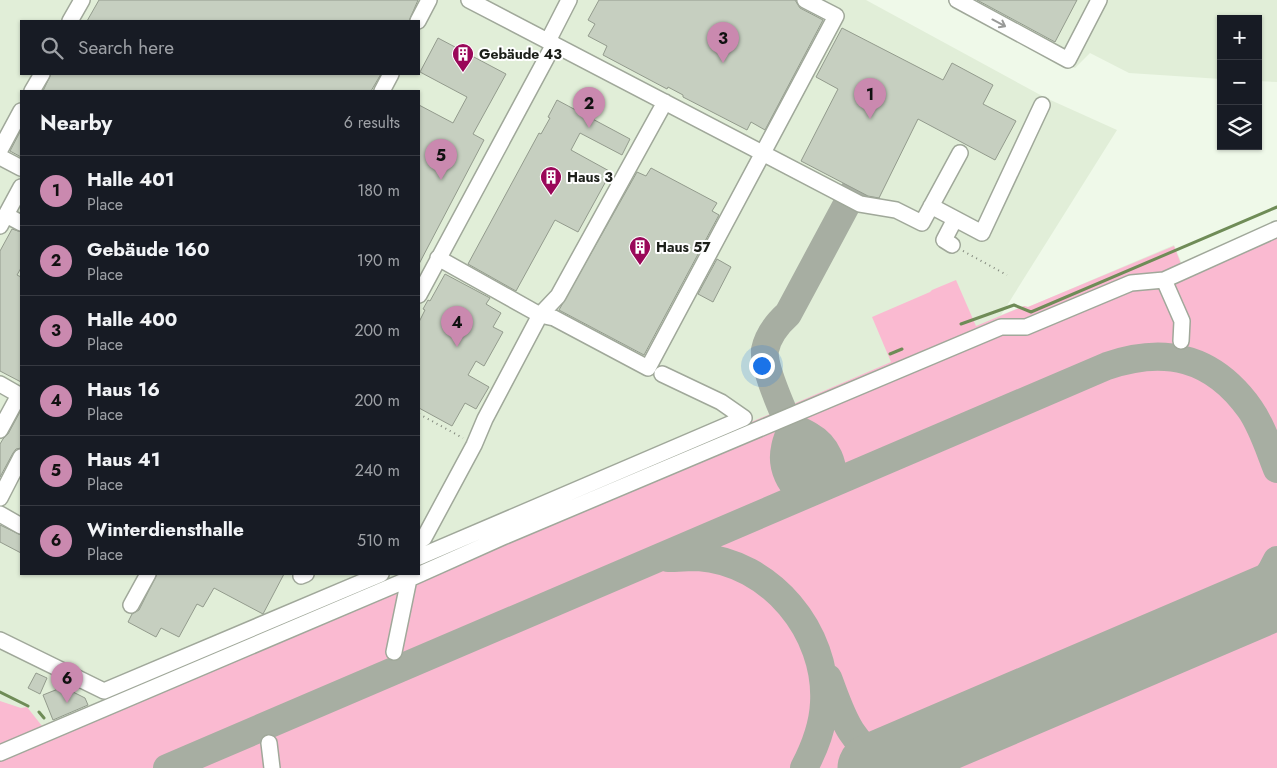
<!DOCTYPE html>
<html lang="en">
<head>
<meta charset="utf-8">
<style>
  body { margin:0; font-family:Jost,sans-serif; background:#20242c; color:#f1f3f6 }
  .controls { position:absolute; right:15px; top:15px; display:grid; overflow:hidden; border-radius:0px; box-shadow:0 1px 4px #0004 }
  .controls button { width:45px; height:45px; display:grid; place-items:center; padding:0; border:0; border-bottom:1px solid #363941; background:#171b24; color:#f1f3f6; font:25px sans-serif }
  .you { position:absolute; left:761px; top:365px; width:18px; height:18px; margin:-12px; border:4px solid #fff; border-radius:50%; background:#1a73e8; box-shadow:0 0 0 8px #1a73e833 }
  .badge { display:grid; place-items:center; width:32px; height:32px; border-radius:50%; background:#ca89af; color:#111; font-size:16px; font-weight:700 }
  .pin { position:absolute; translate:-50% -41px; filter:drop-shadow(0 1px 2px #0008) }
  .pin::after { content:''; position:absolute; top:26px; width:18px; height:15px; background:inherit; clip-path:polygon(0 0,100% 0,50% 100%) }
  .list { margin:0; padding:0; list-style:none }
  h2 { display:flex; justify-content:space-between; align-items:center; height:65px; margin:0; padding:0 20px; font-size:21px }
  h2 small { font-size:16px; font-weight:400; color:#9ea1a6 }
  .list li { display:grid; grid-template-columns:32px 1fr auto; gap:15px; align-items:center; box-sizing:border-box; height:70px; padding:0 20px; border-top:1px solid #363941 }
  .list b { display:block; font-size:19px; white-space:nowrap }
  .list p { margin:0; font-size:16px; white-space:nowrap; color:#9ea1a6 }
  .list em { font-size:16px; font-style:normal; color:#9ea1a6 }
  .icon { flex:none; width:28px; height:28px; fill:none; stroke:currentColor; stroke-width:2; stroke-linecap:round; stroke-linejoin:round }
  .map { position:relative; flex:none; width:1277px; height:768px; overflow:hidden }
  .search { position:absolute; background:#171b24; box-shadow:0 1px 4px #0004; left:20px; top:20px; width:400px; height:55px; display:flex; align-items:center; gap:12px; box-sizing:border-box; padding:0 18px; border-radius:0px; color:#9ea1a6; font-size:19px }
  .panel { position:absolute; background:#171b24; box-shadow:0 1px 4px #0004; left:20px; top:90px; width:400px; height:485px; border-radius:0px }
  .map>svg:first-child { display:block }
  .built { fill:#e1eed8; fill-rule:evenodd }
  .green { fill:#fabad1 }
  .lines { fill:none; stroke-linecap:round; stroke-linejoin:round }
  .stream { stroke:#6f8c57; stroke-width:3 }
  .taxiway { stroke:#a7aea2; stroke-width:28 }
  .runway { stroke:#a7aea2; stroke-width:69 }
  .building { fill:#c6cfc0; stroke:#939b8d }
  .minor-casing { stroke:#a0a89a; stroke-width:18 }
  .path { stroke:#82887d; stroke-width:2; stroke-dasharray:1 4; stroke-linecap:butt }
  .minor { stroke:#fff; stroke-width:15 }
  .oneway { stroke:#999a98 }
  .labels { text-anchor:middle; stroke-width:4; stroke-linejoin:round; paint-order:stroke }
  .poi-label { font-size:14px; font-weight:bold; fill:#1c1f19; stroke:#fff; text-anchor:start }
</style>
</head>
<body>
<div class="map">
<svg width="1277" height="768" viewBox="0 0 1277 768">
  <rect width="100%" height="100%" fill="#eff9e9"/>
  <path class="built" d="M0,0h866l180,98 71,32 -116,185 23,-9 4,1 146,-62 8,19 95,-42v546h-1277zM21,21h398v53h-398zM21,91h398v483h-398z
    M949,0h328v82l-19,-1v-62h-37v60l-92,-6 -39,-20 -15,15z"/>
  <path class="green" d="M1277,222v546h-1277v-67l21,7 6,-1 15,19 9,-4 2,2 347,-150h19v-9l472,-203 -19,-45 58,-25 2,-2 24,-10 20,46 48,-20 4,1 146,-61 7,18z"/>
  <g class="lines">
    <path class="stream" d="M961,324l53,-19 17,7 246,-105
      M890,354l12,-5
      M0,692l28,14
      M39,712l5,6"/>
    <path class="taxiway" d="M790,423c6,7 13,8 20,13 16,9 27,30 20,48
      M790,425c1,8 -4,15 -5,23 -4,17 4,41 23,45
      M832,483l-8,-1 -13,-9c-11,-25 -49,-101 -46,-123 3,-15 13,-27 23,-36l66,-123
      M668,558c10,0 20,-1 30,-1 73,5 130,75 126,146 -1,24 -9,44 -20,65
      M1216,621c27,-15 48,-33 61,-61
      M828,678c10,25 23,74 55,76 10,1 21,-2 31,-4
      M167,768l940,-402c58,-20 106,-9 143,43 12,17 19,40 27,60"/>
    <path class="runway" d="M872,768l405,-173"/>
  </g>
  <path class="building" d="M99,0h319l-9,21h-322z
    M599,0h196l5,8 23,12 -58,110 -14,-8 -4,8 -64,-33v-2l-15,-8 -1,2 -64,-34 4,-9 -19,-10 7,-12 -7,-4z
    M977,0h100l-22,42z
    M842,28l101,52 9,-17 41,22 -10,19 33,17 -21,39 -77,-41 -39,79 -11,-2 -67,-35 37,-72 -22,-12z
    M438,38l68,36 -33,60 11,6 -65,124v-159l34,18 14,-26 -47,-25z
    M51,74h330l-10,17h-328z
    M557,100l73,39 -8,16 -42,-22 -9,17 40,22 -33,60 -23,-12 -39,71 -48,-27 71,-131 2,1 9,-16 -2,-1z
    M21,130v27l-11,-6z
    M651,168l66,35 -5,8 7,4 -75,140 -85,-45 78,-138 9,4z
    M12,229l9,3v36l-4,7 4,2v105l-21,-11v-120z
    M717,259l14,8 -18,35 -15,-8z
    M445,274l45,24 -4,6 15,9 -8,14 10,5 -19,34 -8,-5 -8,14 21,12 -13,22 -11,-6 -13,23 -33,-18v-86l6,-12 -2,-1 5,-9 2,1z
    M21,410v38l-5,1 -3,4 -13,24v-33l3,-5 5,-5z
    M0,525l21,10v18l-21,-11z
    M157,574h127l-21,40 -49,-26 -11,19 -6,-3 -18,33 -18,-9 -5,9 -28,-15 4,-8 7,-4z
    M36,673l11,5 -7,16 -12,-6z
    M63,687l22,11 3,7 -35,15 -10,-25z"/>
  <g class="lines">
    <g class="minor-casing">
      <path id="minor" d="M469,0l391,204 36,6 26,13 38,-70
        M957,0l111,60 31,-60
        M70,21l12,-21
        M418,21l11,-21
        M548,41l21,-41
        M32,91l10,-17
        M382,91l9,-17
        M0,150l21,-39
        M0,157l21,11
        M931,206l51,27 60,-128
        M6,215l15,8
        M0,226l21,-39
        M952,245l-8,-5 11,-21
        M438,258l102,57 14,3 94,50 188,-352 -31,-16
        M1164,280l18,41 -1,20
        M419,295l135,-251
        M0,384l21,12
        M0,430l19,-35
        M0,498l21,-41
        M0,514l21,12
        M419,541l5,-3 50,-93 11,-26 55,-104 18,-19 107,-194
        M419,557l325,-139 -23,-16 -59,-28
        M301,576l5,-2
        M131,605l17,-31
        M0,640l104,51 277,-117
        M394,652l15,-73
        M269,743l3,25
        M0,753l409,-174 94,-42 498,-210h25l105,-44 33,-3 113,-51"/>
    </g>
    <path class="path" d="M963,251l44,24
      M419,414l44,24"/>
    <use href="#minor" class="minor"/>
  </g>
  <defs><path id="oneway-shaft" d="M-6 0H5M1.5-3L5.5 0L1.5 3" fill="none" stroke-width="1.6" stroke-linecap="round" stroke-linejoin="round" transform="scale(1.25)"/></defs>
  <use class="oneway" href="#oneway-shaft" transform="translate(999 23) rotate(28)"/>
  <defs>
    <g id="building-pin" transform="scale(1.125)"><path d="M0 17L-7.5 6A9.5 9.5 0 1 1 7.5 6Z" fill="#9a0859" stroke="#fff"/><path d="M-4-6H4V6H1V3H-1V6H-4ZM-2.5-4.3h1.7v1.8h-1.7ZM.8-4.3h1.7v1.8H.8ZM-2.5-1h1.7V.8h-1.7ZM.8-1h1.7V.8H.8Z" fill="#fff"/></g>
  </defs>
  <g fill-rule="evenodd">
    <use href="#building-pin" x="463" y="54"/>
    <use href="#building-pin" x="551" y="177"/>
    <use href="#building-pin" x="640" y="247"/>
  </g>
  <g class="labels">
    <g class="poi-label">
      <text x="479" y="59">Gebäude 43</text>
      <text x="567" y="182">Haus 3</text>
      <text x="656" y="252">Haus 57</text>
    </g>
  </g>
</svg>
<div class="controls">
<button>+</button>
<button>−</button>
<button><svg class="icon" aria-label="layers" viewBox="0 0 24 24"><path d="M12 4l9 5-9 5-9-5zM3 14l9 5 9-5"/></svg></button>
</div>
<div class="you"></div>
<div class="pin badge" style="left:870px;top:119px">1</div>
<div class="pin badge" style="left:589px;top:128px">2</div>
<div class="pin badge" style="left:723px;top:63px">3</div>
<div class="pin badge" style="left:457px;top:347px">4</div>
<div class="pin badge" style="left:441px;top:180px">5</div>
<div class="pin badge" style="left:67px;top:703px">6</div>
<div class="search"><svg class="icon" aria-label="search" viewBox="0 0 24 24"><circle cx="10" cy="10" r="6"/><path d="M15 15l6 6"/></svg>Search here</div>
<section class="panel">
<h2>Nearby<small>6 results</small></h2>
<ul class="list">
<li><span class="badge">1</span><div><b>Halle 401</b><p>Place</p></div><em>180 m</em></li>
<li><span class="badge">2</span><div><b>Gebäude 160</b><p>Place</p></div><em>190 m</em></li>
<li><span class="badge">3</span><div><b>Halle 400</b><p>Place</p></div><em>200 m</em></li>
<li><span class="badge">4</span><div><b>Haus 16</b><p>Place</p></div><em>200 m</em></li>
<li><span class="badge">5</span><div><b>Haus 41</b><p>Place</p></div><em>240 m</em></li>
<li><span class="badge">6</span><div><b>Winterdiensthalle</b><p>Place</p></div><em>510 m</em></li>
</ul>
</section>
</div>
</body>
</html>
